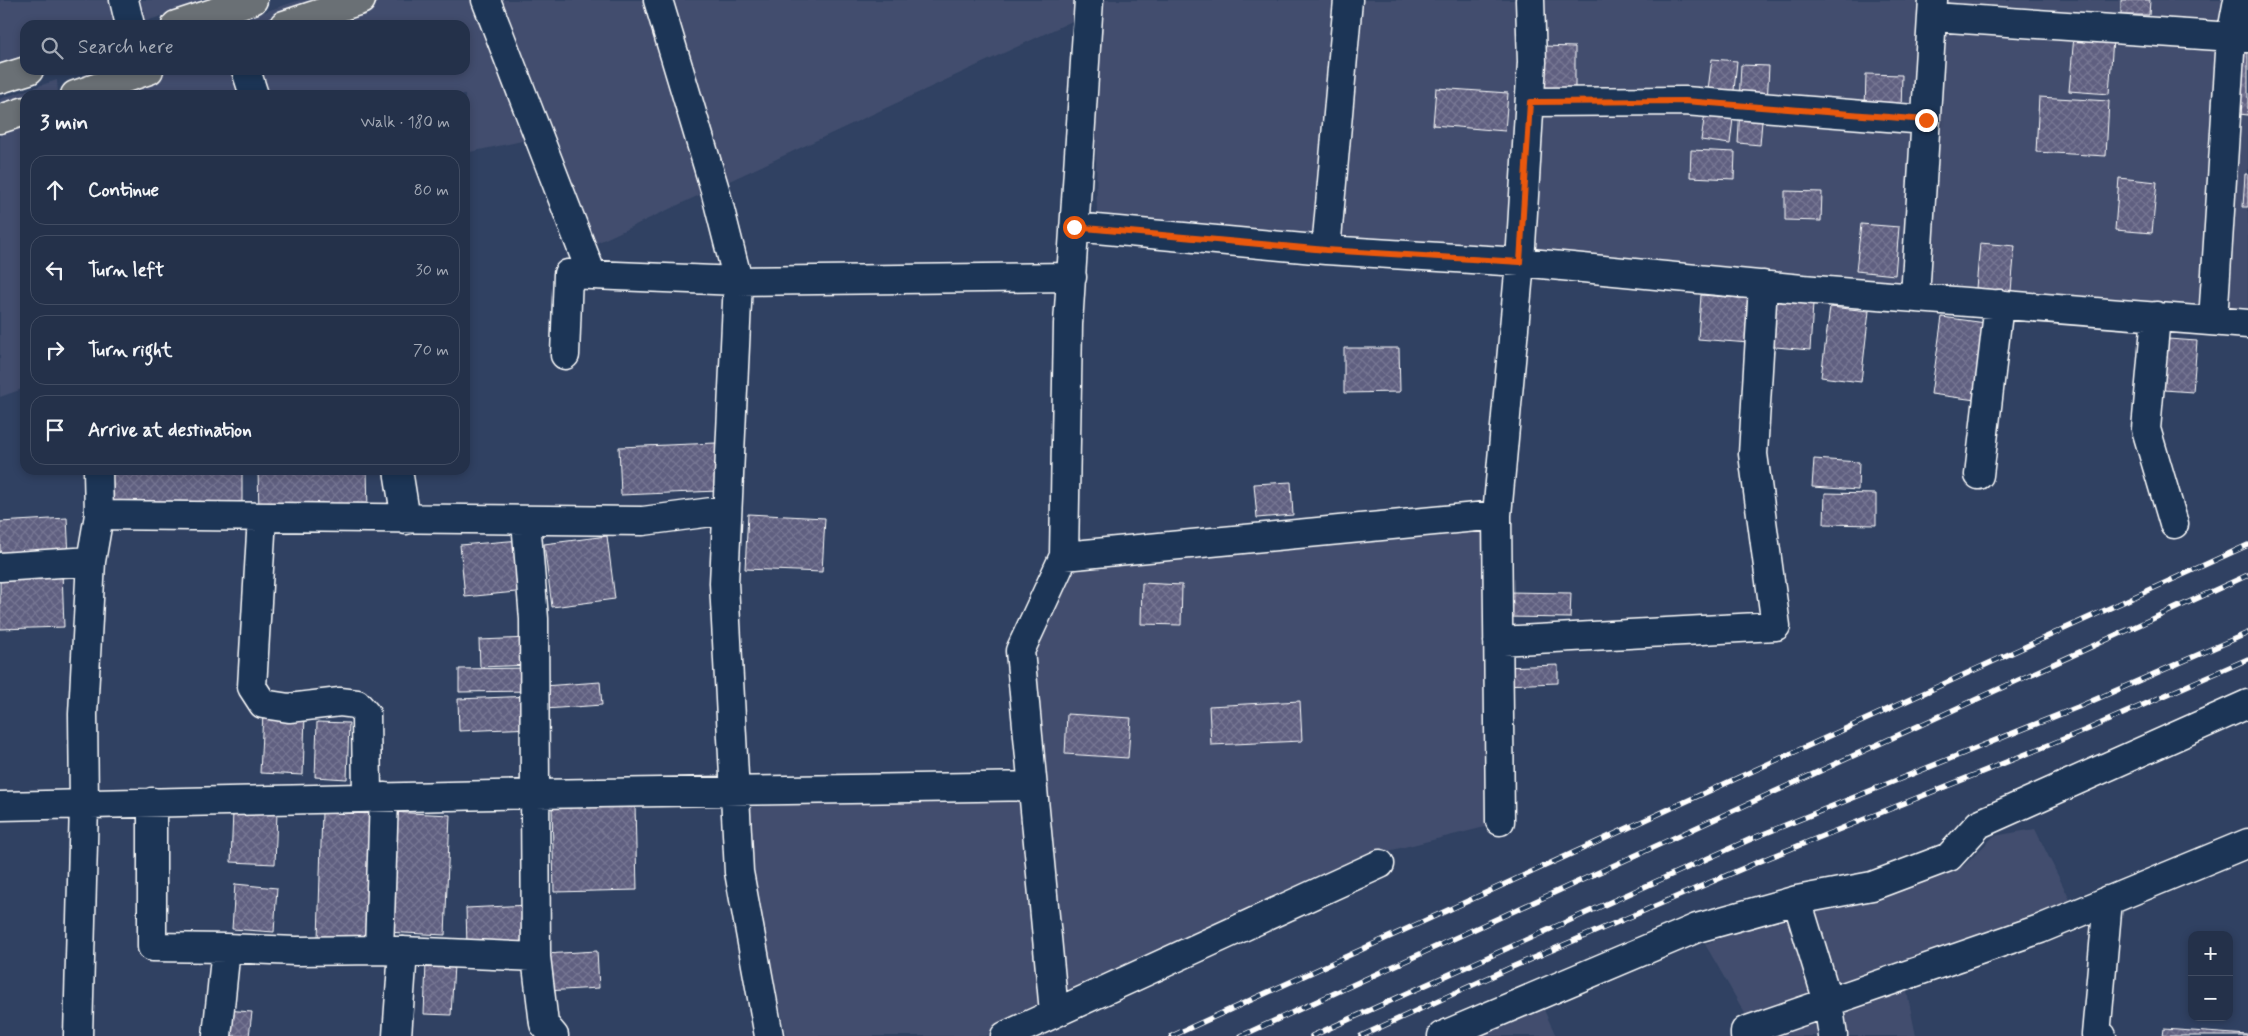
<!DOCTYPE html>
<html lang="en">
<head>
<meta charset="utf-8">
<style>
  body { margin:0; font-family:Mynerve,sans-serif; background:#2c3951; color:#f1f3f6 }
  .controls { position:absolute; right:15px; bottom:15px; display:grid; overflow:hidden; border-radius:10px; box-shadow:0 2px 8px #0003 }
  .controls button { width:45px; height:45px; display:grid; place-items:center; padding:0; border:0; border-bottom:1px solid #414c62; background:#24314a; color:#f1f3f6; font:25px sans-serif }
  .stop { position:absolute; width:15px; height:15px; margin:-11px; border:4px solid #ea580c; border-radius:50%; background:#fff }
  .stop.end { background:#ea580c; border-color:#fff; box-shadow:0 1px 5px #0008 }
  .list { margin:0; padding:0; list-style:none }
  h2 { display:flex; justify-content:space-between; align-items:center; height:65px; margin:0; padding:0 20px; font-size:21px }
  h2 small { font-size:16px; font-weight:400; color:#a3a9b5 }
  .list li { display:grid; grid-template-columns:32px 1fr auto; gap:15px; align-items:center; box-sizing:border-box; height:70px; margin:0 10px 10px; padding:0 10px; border:1px solid #414c62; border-radius:15px }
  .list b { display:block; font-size:19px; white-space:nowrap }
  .list em { font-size:16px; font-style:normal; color:#a3a9b5 }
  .icon { flex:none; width:28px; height:28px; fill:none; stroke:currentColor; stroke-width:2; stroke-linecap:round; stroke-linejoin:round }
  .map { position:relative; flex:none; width:2248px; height:1036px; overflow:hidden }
  .search { position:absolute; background:#24314a; box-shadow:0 2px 8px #0003; left:20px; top:20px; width:450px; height:55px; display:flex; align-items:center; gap:12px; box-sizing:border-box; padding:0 18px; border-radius:15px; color:#a3a9b5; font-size:19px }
  .panel { position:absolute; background:#24314a; box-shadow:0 2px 8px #0003; left:20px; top:90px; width:450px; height:385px; border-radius:15px }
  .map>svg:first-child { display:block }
  .built { fill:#424e6e }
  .building { fill:url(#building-cross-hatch); stroke:#fff }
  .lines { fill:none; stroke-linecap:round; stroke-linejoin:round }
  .minor-casing { stroke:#fff; stroke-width:31 }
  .major-casing { stroke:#fff; stroke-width:31 }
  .minor { stroke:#1d3557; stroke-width:28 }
  .major { stroke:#6a7074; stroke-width:28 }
  .rail-casing { stroke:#fff; stroke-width:5.5 }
  .rail { stroke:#1d3557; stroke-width:4; stroke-dasharray:11; stroke-linecap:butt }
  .route { stroke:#ea580c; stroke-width:6 }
</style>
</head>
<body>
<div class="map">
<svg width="2248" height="1036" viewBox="0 0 2248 1036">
  <defs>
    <pattern id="building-cross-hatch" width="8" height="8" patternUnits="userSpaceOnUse" patternTransform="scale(1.25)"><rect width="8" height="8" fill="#5f5f80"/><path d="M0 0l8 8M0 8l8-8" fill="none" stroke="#777793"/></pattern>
  </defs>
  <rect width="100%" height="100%" fill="#304162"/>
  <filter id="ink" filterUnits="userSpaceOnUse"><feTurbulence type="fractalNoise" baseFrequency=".02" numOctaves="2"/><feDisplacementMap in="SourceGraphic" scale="10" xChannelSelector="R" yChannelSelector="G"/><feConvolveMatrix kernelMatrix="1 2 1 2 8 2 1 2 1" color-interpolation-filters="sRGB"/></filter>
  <g filter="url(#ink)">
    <path class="built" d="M0,0h211l-77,25h-109v36l-25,8z
      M300,0h175l52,140 -62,13v-58h-379l-1,-22 8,-3h372v-45h-239z
      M502,0h578l3,16 -495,231z
      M1094,0h430l-13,249 -414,-29z
      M1538,0h379l-7,282 -378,-30z
      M1935,0h313v314l-323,-28z
      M57,80l1,15h-33v293l-25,9v-298z
      M1485,528l8,297 -117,29 -390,182h-200l-32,-157 -6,-72 298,-14 -14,-144 41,-87z
      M2035,829l35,71 -77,34 -91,34 14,68h-158l-53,-92 83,-32 176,-46 30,-30z
      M1543,1008l13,28h-84z"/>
    <path class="building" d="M2121,0h29l-1,15h-28z
      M2074,36l39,3 -4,55 -40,-3z
      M1543,46l32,1v48h-33z
      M2237,47l11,2v66l-18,-2z
      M1712,59l25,2 -4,39 -26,-3z
      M1741,65l28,1 -2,38 -28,-1z
      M1866,74l36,1 -1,36 -36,-1z
      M1436,88l72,5 -3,38 -72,-6z
      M2039,97l70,4 -3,55 -70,-4z
      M1706,106l28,4 -4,34 -29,-4z
      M1740,107l23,2 -3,36 -22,-2z
      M1691,150l44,2 -1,27 -44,-2z
      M2245,174h3v33h-5z
      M2119,178l38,4 -5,51 -37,-3z
      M1785,191l37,1 -1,29 -36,-1z
      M1861,224l38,3 -4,48 -39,-4z
      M1980,243l35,3 -4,45 -35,-3z
      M1701,295l51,4 -3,44 -51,-4z
      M1767,301l46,3 -3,46 -46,-4z
      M1830,307l39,4 -8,71 -40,-5z
      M1942,317l51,7 -10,77 -52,-7z
      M2168,339l29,2 -4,51 -29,-2z
      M1344,348h55l1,44 -56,1z
      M716,443l2,48 -97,4 -2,-48z
      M1814,459l45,3 -1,28 -46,-3z
      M103,470h139v39l-139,-2z
      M258,470h109l1,40 -109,3z
      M1291,482l2,33 -36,3 -3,-34z
      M1825,493l51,1v31l-52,-1z
      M748,514l77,4 -3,54 -77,-3z
      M67,518l2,39 -69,4v-39z
      M607,536l8,63 -63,8 -8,-63z
      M521,540l5,51 -61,6 -5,-52z
      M62,571l2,56 -64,2v-57z
      M1142,583l40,2 -1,40 -40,-1z
      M1508,592l63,1 -1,25 -62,-1z
      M530,638l1,27 -51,2 -1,-27z
      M1558,665v18l-55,2v-18z
      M530,668v23l-71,1v-23z
      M600,682l2,23 -57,4 -2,-23z
      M532,696l1,32 -74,3 -1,-32z
      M1300,701l2,40 -91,4 -2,-39z
      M263,713l42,2 -2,60 -43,-2z
      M1067,714l64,4 -3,40 -63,-4z
      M317,722l32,1 -2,56 -32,-2z
      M635,805l2,85 -83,2 -2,-86z
      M233,811l44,2 -2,51 -44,-2z
      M322,812l56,1 -4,128 -56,-2z
      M390,812l60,3 -5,120 -60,-3z
      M235,884l42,4 -3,44 -42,-3z
      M529,905l1,39 -63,3 -1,-39z
      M597,951l2,37 -54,3 -1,-37z
      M426,963l28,2 -3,50 -27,-1z
      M225,1010l27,2 -3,24h-26z
      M2164,1029l84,6v1h-85z"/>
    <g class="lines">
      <g class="minor-casing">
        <path id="minor" d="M124,0l6,25
          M486,0l106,275
          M658,0l57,190 23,91 -14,302 15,289 30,164
          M1933,17l315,21
          M246,70l8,25
          M1530,102l155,-1 241,19
          M1074,227l252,23 194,12 282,27 446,35
          M1326,250l22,-250
          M1915,297l18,-297
          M2156,316l-10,113 28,95
          M2213,321l18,-284 7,-37
          M565,355l3,-81 170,7 334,-4
          M398,470l8,50
          M1979,475l20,-171
          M99,515l544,6 84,-11
          M262,517l-10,170 11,17 26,4 51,-6 17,2 9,10 1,83
          M526,521l8,98 2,338 8,67 10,12
          M1064,556l433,-41
          M0,567l91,-6
          M1498,641l278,-15 -23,-172 10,-169
          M152,802v145l74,1 -9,88
          M0,806l536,-12 497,-8
          M1500,821l-3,-306 23,-253 12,-200 -2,-62
          M1797,900l31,102 5,34
          M226,948l70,3 83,-1 157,7
          M379,950l5,-153
          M1054,1012l-34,-361 44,-95 4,-232 21,-324
          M78,1036l6,-232 -1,-90 8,-153 8,-46 -1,-45
          M397,1036l6,-85
          M1005,1036l375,-172
          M1442,1036l255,-108 100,-28 75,-14 77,-29 30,-33 269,-120
          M1745,1036v-5l295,-102 208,-86
          M2102,1036l-6,-1 12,-135"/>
      </g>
      <g class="major-casing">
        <path id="major" d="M176,25l77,-25
          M284,25l77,-25
          M0,79l29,-9
          M75,95l74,-25
          M0,119l25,-8"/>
      </g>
      <use href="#minor" class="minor"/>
      <use href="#major" class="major"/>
      <g class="rail-casing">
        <path id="rail" d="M1172,1036l1076,-491
          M1241,1036l1007,-461
          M1312,1036l439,-197 327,-132 170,-74
          M1361,1036l151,-69 246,-105 328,-132 162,-71"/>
      </g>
      <use href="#rail" class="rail"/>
    </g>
  </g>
  <g class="lines" filter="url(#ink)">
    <path class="route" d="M1074,227l252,23 194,12 10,-160 155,-1 241,19"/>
  </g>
</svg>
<div class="controls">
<button>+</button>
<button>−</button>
</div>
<div class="stop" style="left:1074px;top:227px"></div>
<div class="stop end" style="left:1926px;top:120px"></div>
<div class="search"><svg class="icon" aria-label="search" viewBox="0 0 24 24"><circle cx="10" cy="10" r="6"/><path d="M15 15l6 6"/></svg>Search here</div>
<section class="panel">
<h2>3 min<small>Walk · 180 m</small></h2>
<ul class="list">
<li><svg class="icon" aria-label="ahead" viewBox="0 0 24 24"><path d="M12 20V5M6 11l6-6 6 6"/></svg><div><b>Continue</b></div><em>80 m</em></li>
<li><svg class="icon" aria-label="left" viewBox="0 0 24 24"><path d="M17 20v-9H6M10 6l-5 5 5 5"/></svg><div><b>Turn left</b></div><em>30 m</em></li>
<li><svg class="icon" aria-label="right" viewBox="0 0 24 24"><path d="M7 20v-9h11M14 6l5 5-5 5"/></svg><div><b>Turn right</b></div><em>70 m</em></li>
<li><svg class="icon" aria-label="arrive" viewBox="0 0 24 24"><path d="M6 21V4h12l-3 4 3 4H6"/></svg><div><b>Arrive at destination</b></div></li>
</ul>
</section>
</div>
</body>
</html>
